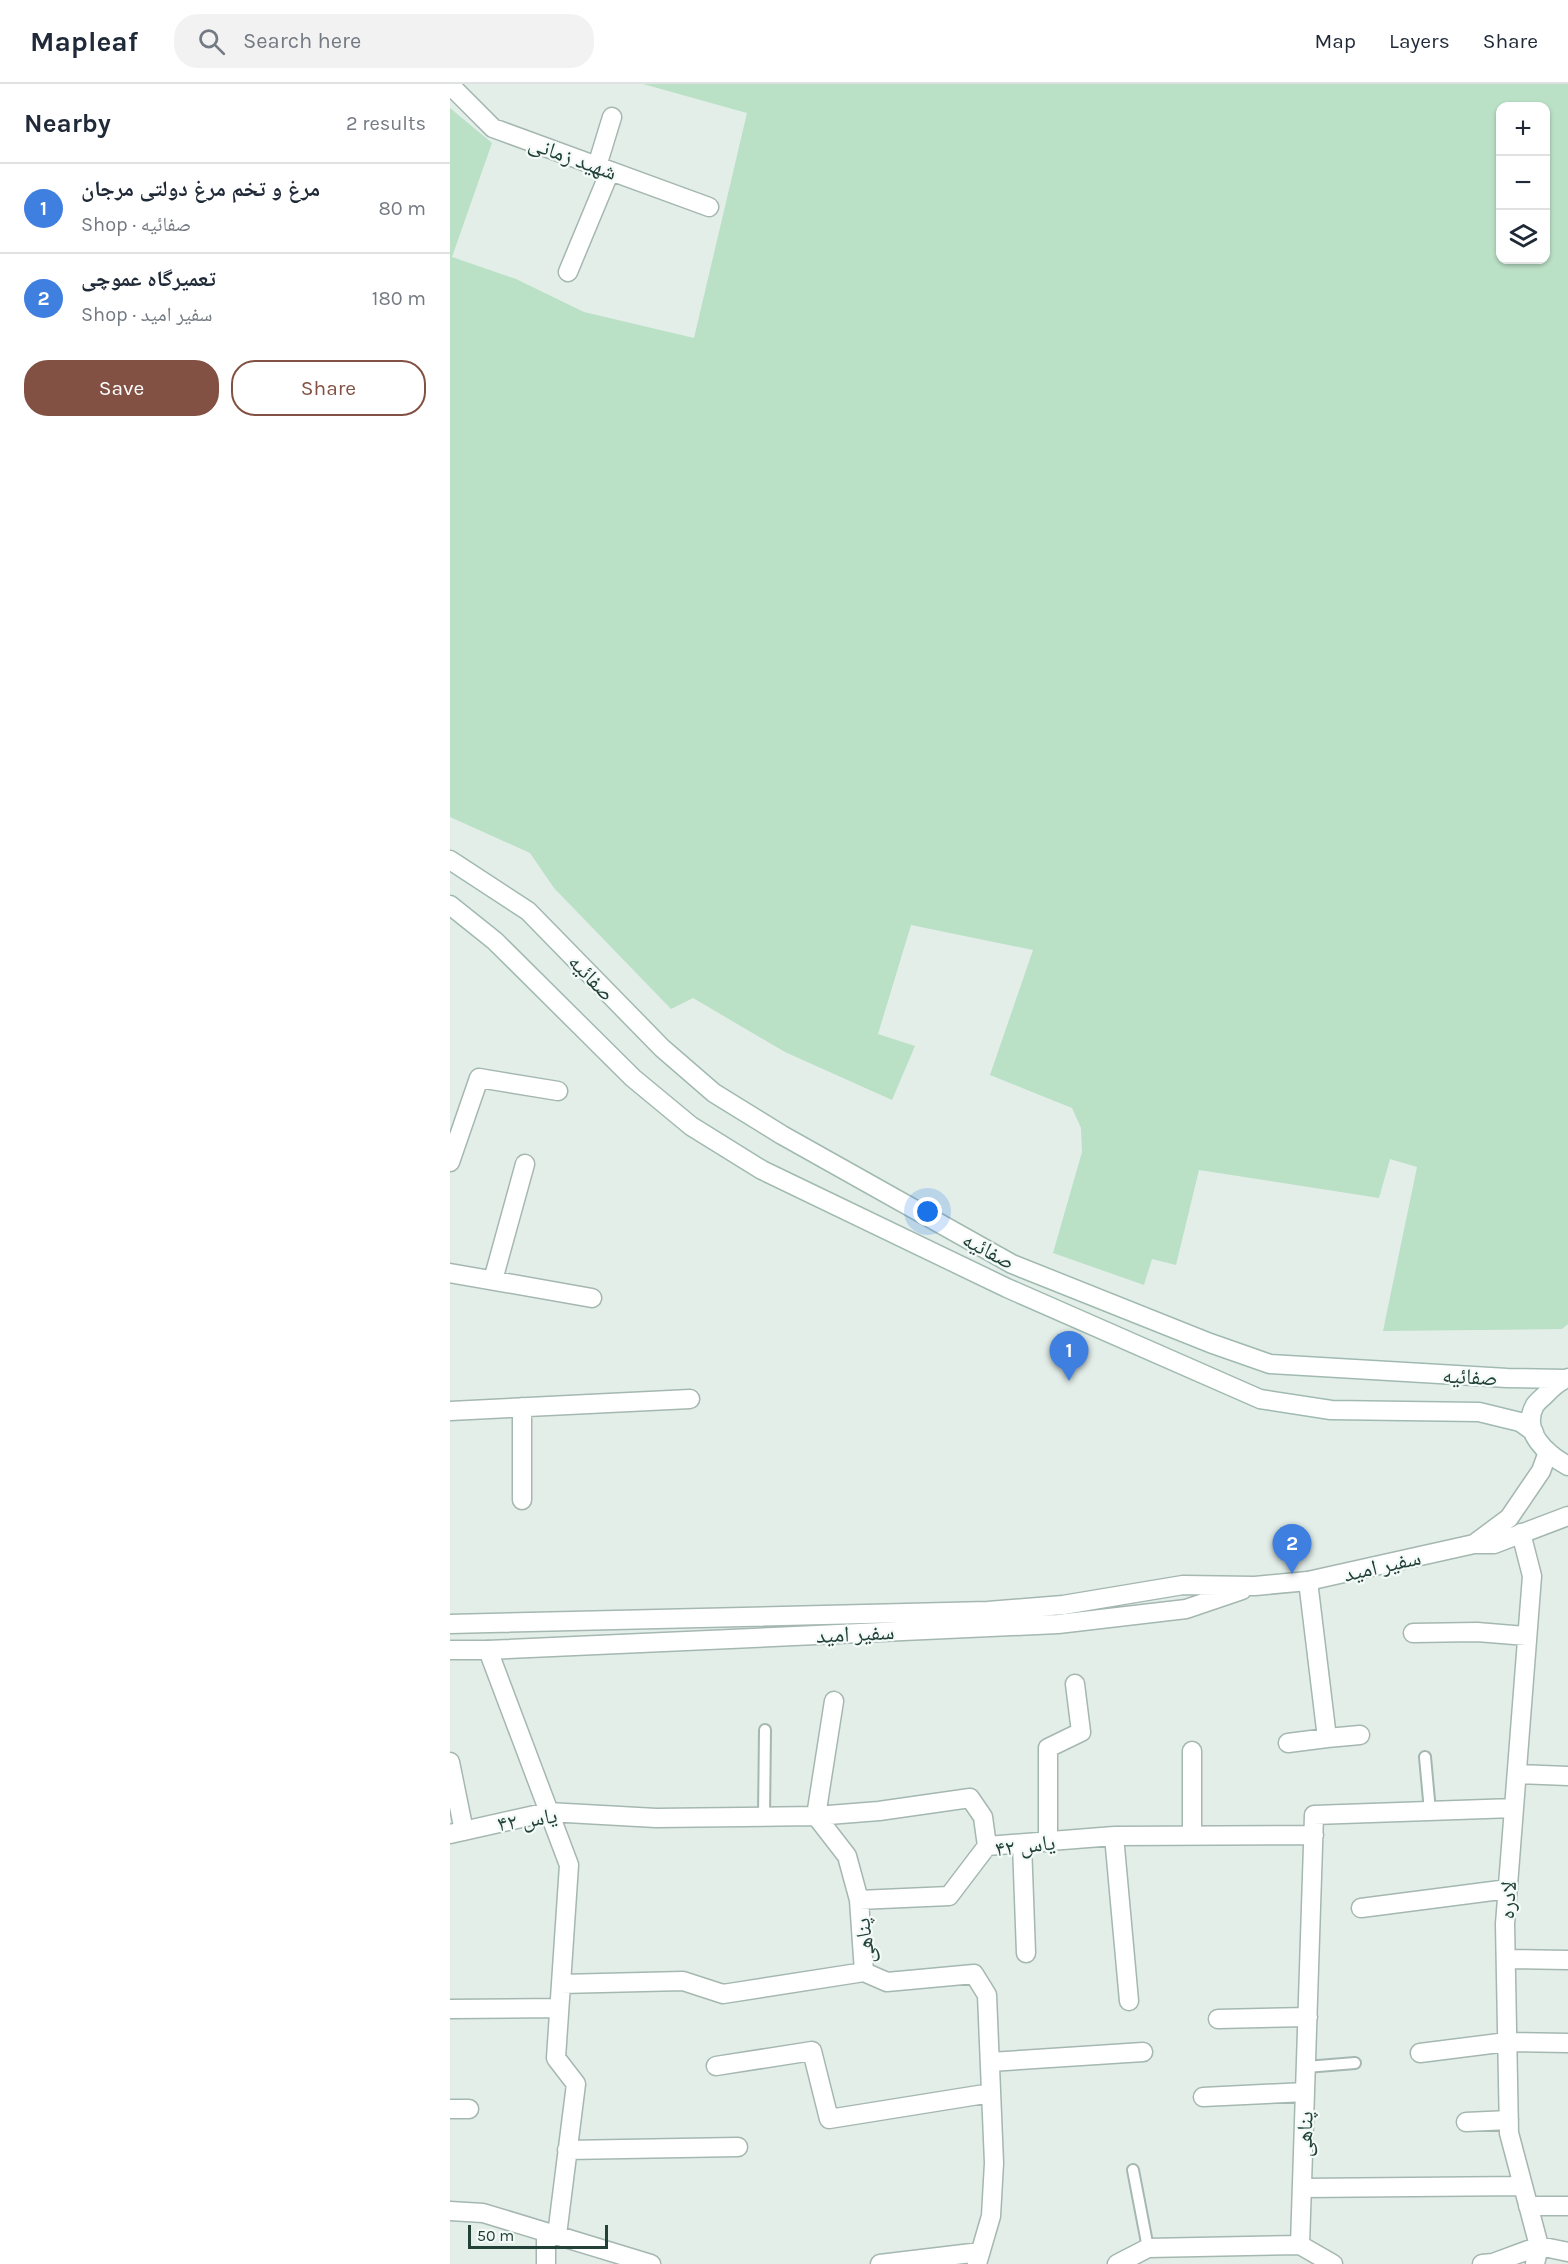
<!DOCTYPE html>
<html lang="en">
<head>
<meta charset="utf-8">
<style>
  body { margin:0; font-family:Karla,"Noto Naskh Arabic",sans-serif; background:#f2f2f3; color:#1f2937 }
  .controls { position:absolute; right:18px; top:18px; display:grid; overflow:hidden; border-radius:12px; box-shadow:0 2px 4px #0004 }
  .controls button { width:54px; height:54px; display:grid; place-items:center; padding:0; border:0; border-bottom:2px solid #e0e1e3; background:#fff; color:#1f2937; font:30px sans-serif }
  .scale { position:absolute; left:18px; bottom:15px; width:140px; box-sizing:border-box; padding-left:6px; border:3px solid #214139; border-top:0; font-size:16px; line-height:21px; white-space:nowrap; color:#214139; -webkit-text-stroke:4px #f4faf7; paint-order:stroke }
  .you { position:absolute; left:478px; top:1128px; width:21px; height:21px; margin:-15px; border:4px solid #fff; border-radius:50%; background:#1a73e8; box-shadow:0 0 0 9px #1a73e833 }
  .badge { display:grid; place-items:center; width:39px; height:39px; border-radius:50%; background:#825143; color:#fff; font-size:20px; font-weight:700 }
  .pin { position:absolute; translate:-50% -50px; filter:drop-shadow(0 2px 3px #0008) }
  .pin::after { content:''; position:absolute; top:32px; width:21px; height:18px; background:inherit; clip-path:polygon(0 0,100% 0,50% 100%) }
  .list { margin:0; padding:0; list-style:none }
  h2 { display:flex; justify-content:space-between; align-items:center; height:78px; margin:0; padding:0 24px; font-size:26px }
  h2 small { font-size:20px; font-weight:400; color:#747a83 }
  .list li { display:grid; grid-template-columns:39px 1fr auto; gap:18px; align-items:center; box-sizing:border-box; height:90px; padding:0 24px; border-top:2px solid #e0e1e3 }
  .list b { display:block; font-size:22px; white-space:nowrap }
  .list p { margin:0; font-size:20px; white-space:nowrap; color:#747a83 }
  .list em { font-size:20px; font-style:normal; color:#747a83 }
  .actions { display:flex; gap:12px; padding:18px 24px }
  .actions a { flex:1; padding:14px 0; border:2px solid #825143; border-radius:24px; text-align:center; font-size:21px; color:#825143 }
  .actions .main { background:#825143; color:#fff }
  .icon { flex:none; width:33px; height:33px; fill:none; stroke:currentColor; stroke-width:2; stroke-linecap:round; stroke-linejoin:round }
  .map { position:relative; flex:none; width:1118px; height:2180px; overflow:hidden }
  header { display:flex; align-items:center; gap:36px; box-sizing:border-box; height:84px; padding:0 30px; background:#fff; border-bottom:2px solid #e0e1e3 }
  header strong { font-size:28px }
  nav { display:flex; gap:33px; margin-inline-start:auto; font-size:21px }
  .search { width:420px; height:54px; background:#f2f2f3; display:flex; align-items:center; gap:15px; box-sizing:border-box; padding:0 21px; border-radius:24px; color:#747a83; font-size:22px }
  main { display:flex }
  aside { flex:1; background:#fff }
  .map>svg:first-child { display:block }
  .green { fill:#bae0c6; fill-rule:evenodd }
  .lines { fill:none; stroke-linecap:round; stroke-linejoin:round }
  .service-casing { stroke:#a5b7b1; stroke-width:14 }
  .minor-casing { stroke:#a5b7b1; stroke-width:21 }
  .tertiary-casing { stroke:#a5b7b1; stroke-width:21 }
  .secondary-casing { stroke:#a0bab2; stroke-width:21 }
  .service { stroke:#fff; stroke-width:10 }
  .minor { stroke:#fff; stroke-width:18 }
  .tertiary { stroke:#fff; stroke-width:18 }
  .secondary { stroke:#fff; stroke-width:18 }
  .labels { text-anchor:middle; stroke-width:4.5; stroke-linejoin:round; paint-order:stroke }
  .street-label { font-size:22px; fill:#214139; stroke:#f4faf7 }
</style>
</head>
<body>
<header>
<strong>Mapleaf</strong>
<div class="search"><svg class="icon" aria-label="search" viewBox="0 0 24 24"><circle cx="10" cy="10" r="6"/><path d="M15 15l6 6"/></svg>Search here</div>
<nav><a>Map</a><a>Layers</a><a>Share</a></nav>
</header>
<main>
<aside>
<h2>Nearby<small>2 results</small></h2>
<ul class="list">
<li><span class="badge" style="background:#3f7fe0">1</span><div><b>مرغ و تخم مرغ دولتی مرجان</b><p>Shop · صفائیه</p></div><em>80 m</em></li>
<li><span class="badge" style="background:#3f7fe0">2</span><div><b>تعمیرگاه عموچی</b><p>Shop · سفیر امید</p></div><em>180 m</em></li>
</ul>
<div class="actions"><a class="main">Save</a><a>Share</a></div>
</aside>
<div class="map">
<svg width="1118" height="2180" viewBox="0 0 1118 2180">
  <rect width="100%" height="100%" fill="#e3eee9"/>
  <path class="green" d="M193,0h925v1240l-6,5 -179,2 34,-164 -27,-8 -11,39 -180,-28 -23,95 -24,-6 -8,26 -91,-32 29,-101 -1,-24 -9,-20 -82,-33 43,-125 -122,-25 -33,109 37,12 -23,54 -107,-48 -92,-54 -22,11 -117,-121 -24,-35 -80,-36v-709l42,35 -40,114 64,22 68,33 110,26 53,-225zM1050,22h46v154h-46z"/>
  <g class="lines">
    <g class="service-casing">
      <path id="service" d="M975,1673l5,54
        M314,1733l1,-87
        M856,1983l49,-4
        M683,2086l15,78"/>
    </g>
    <g class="minor-casing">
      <path id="minor" d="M1,0l1,3 41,41 216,79
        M147,82l15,-49
        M118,188l42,-101
        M0,1078l29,-84 79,13
        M0,1189l142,25
        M43,1196l32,-116
        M72,1323v93
        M0,1327l240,-12
        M1071,1449l11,43 -27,348 4,209 30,113 -4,18
        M963,1549l64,-1 50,4
        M38,1566l81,215 -13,193 20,26 -19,151
        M384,1617l-18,115 63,-5 91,-13 13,19 4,29
        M877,1654l33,-3
        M838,1659l39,-5 -19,-157
        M0,1678l14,69
        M1067,1690l51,2
        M0,1750l98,-22 108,6 160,-2 31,40 12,44 90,-4 38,-50 127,-10 200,-1
        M664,1752l15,165
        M742,1752v-85
        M598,1758v-94l33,-16 -6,-48
        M572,1760l4,109
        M409,1816l5,72 23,10 87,-8 13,21 7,168 -3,53 -14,48
        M911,1824l147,-19
        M1056,1875l62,1
        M111,1900l122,-3 40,13 141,-22
        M0,1925l109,-1
        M768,1935l90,-2
        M970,1969l87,-11 61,1
        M540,1978l153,-10
        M266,1982l96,-15 17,68 162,-26
        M753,2013l102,-5
        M0,2025h19
        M1016,2038l43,-2
        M117,2066l171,-3
        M852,2104l221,-2
        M1078,2122h40
        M0,2127l33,2 168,51
        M96,2148v32
        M850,2161l33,19
        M430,2180l100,-12
        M667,2180l31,-16 152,-3 14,-430 200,-7
        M1032,2180l11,-1 46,-17 29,6"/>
    </g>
    <g class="tertiary-casing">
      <path id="tertiary" d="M1024,1460l35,-26 32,-47 7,-19
        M0,1540l538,-13 75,-6 120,-20 72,1 53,-5 166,-37h20l74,-28
        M0,1566h38l570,-26 128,-15 56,-19"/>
    </g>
    <g class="secondary-casing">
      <path id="secondary" d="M0,776l78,51 134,137 52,45 68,42 230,129 198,79 60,21 237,14 58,1
        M0,821l45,36 138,137 58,48 71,44 245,118 253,111 71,11 148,2 41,10 14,10
        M1118,1294c-10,4 -15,9 -23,17 -3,3 -8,7 -10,10 -15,27 13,50 33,61"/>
    </g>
    <use href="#service" class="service"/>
    <use href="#minor" class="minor"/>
    <use href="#tertiary" class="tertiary"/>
    <use href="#secondary" class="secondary"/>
  </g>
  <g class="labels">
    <g class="street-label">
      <text transform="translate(123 73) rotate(20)" y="8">شهید زمانی</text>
      <text transform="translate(142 893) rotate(46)" y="8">صفائیه</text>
      <text transform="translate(539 1166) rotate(28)" y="8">صفائیه</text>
      <text transform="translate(1020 1292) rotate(3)" y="8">صفائیه</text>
      <text transform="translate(932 1481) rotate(-13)" y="8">سفیر امید</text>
      <text transform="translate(405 1549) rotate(-3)" y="8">سفیر امید</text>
      <text transform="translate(77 1735) rotate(-9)" y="8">یاس ۴۲</text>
      <text transform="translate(575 1761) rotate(-7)" y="8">یاس ۴۲</text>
      <text transform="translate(1057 1816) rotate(-86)" y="8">لادره</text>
      <text transform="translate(414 1857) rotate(-97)" y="8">پناهی</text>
      <text transform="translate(854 2050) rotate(-88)" y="8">پناهی</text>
    </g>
  </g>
</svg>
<div class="controls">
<button>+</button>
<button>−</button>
<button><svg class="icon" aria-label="layers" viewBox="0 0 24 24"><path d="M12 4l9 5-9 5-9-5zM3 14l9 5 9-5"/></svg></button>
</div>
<div class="scale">50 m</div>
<div class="you"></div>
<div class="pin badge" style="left:619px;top:1297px;background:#3f7fe0">1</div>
<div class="pin badge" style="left:842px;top:1490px;background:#3f7fe0">2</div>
</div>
</main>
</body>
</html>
